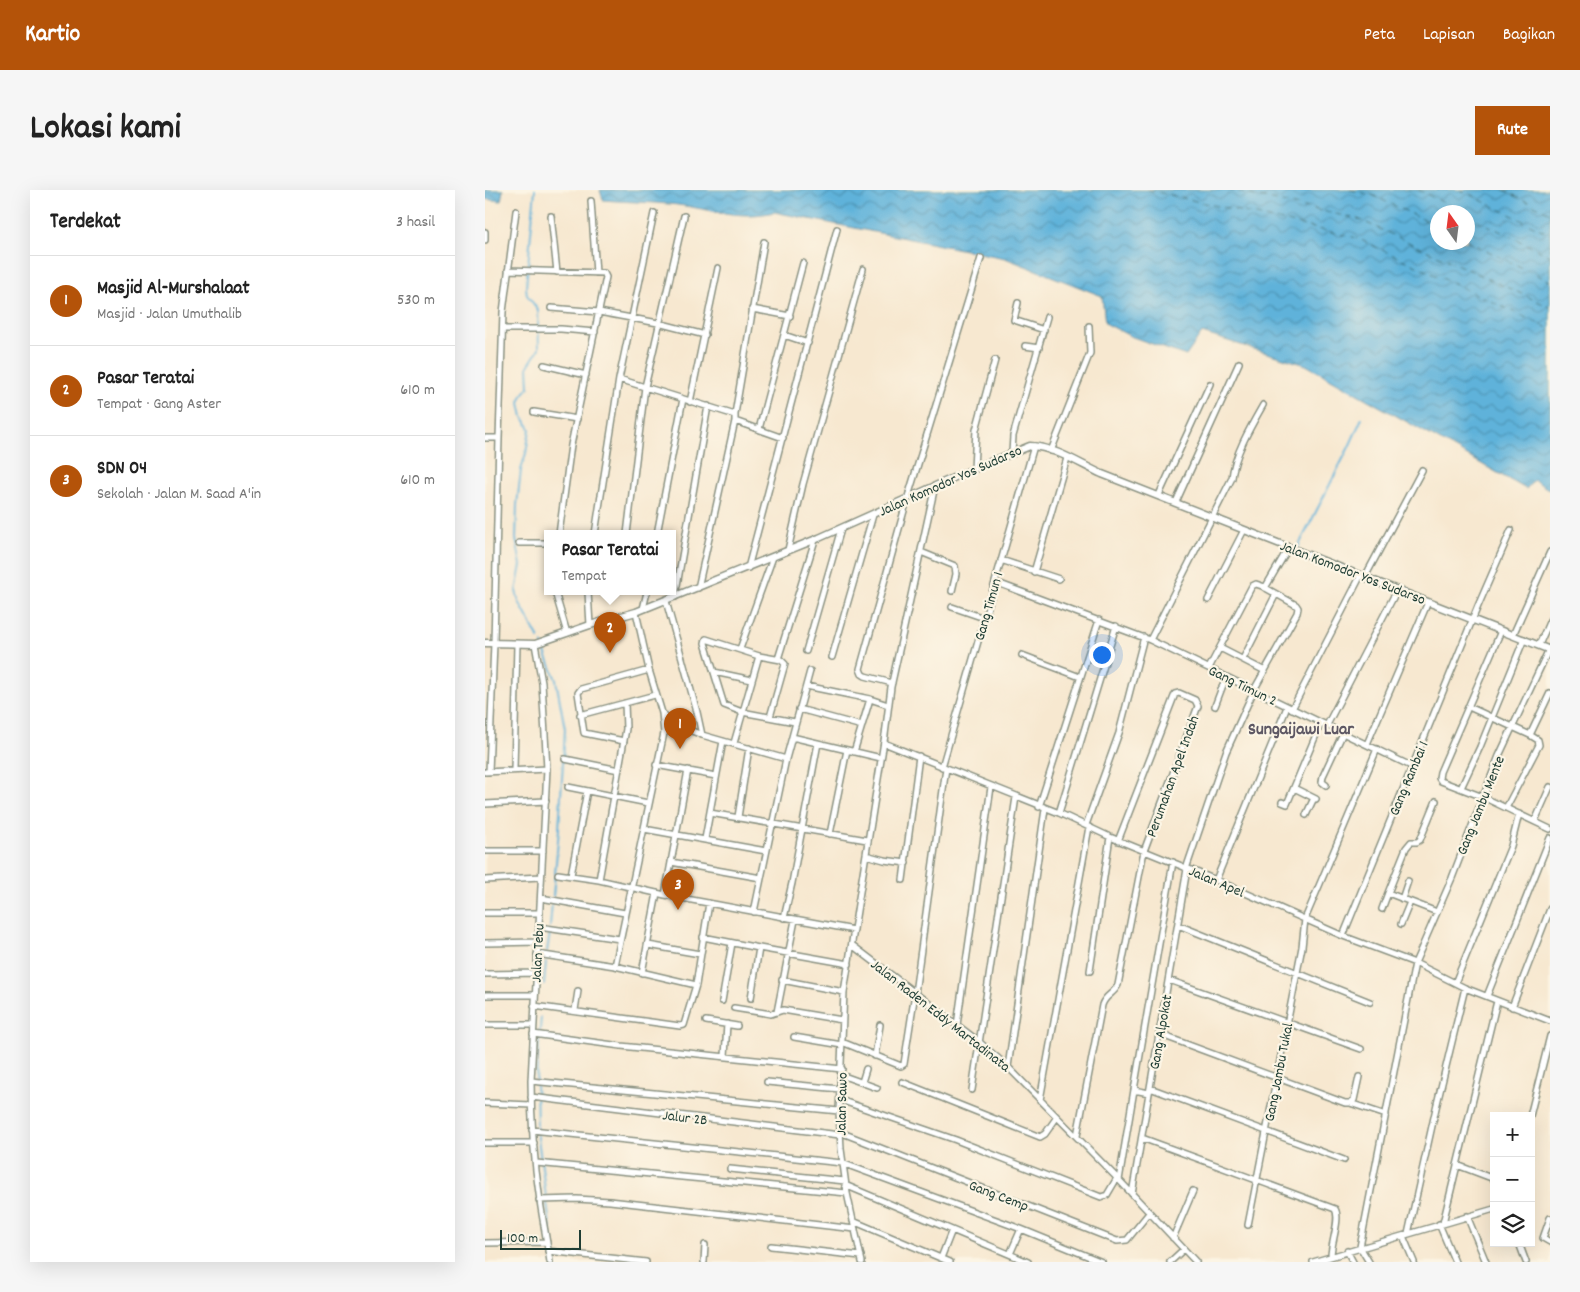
<!DOCTYPE html>
<html lang="id">
<head>
<meta charset="utf-8">
<style>
  body { margin:0; font-family:Dekko,sans-serif; background:#f6f6f6; color:#222 }
  .controls { position:absolute; right:15px; bottom:15px; display:grid; overflow:hidden; border-radius:0px; box-shadow:0 5px 20px #0002 }
  .controls button { width:45px; height:45px; display:grid; place-items:center; padding:0; border:0; border-bottom:1px solid #e0e0e0; background:#fff; color:#222; font:25px sans-serif }
  .compass { position:absolute; left:945px; top:15px; width:45px; height:45px; border-radius:50%; background:#fff; box-shadow:0 5px 20px #0002; rotate:346deg }
  .scale { position:absolute; left:15px; bottom:12px; width:81px; box-sizing:border-box; padding-left:5px; border:2px solid #1f3d34; border-top:0; font-size:14px; line-height:18px; white-space:nowrap; color:#1f3d34; -webkit-text-stroke:4px #fcf5e5; paint-order:stroke }
  .you { position:absolute; left:616px; top:464px; width:18px; height:18px; margin:-12px; border:4px solid #fff; border-radius:50%; background:#1a73e8; box-shadow:0 0 0 8px #1a73e833 }
  .badge { display:grid; place-items:center; width:32px; height:32px; border-radius:50%; background:#b45309; color:#fff; font-size:16px; font-weight:700 }
  .pin { position:absolute; translate:-50% -41px; filter:drop-shadow(0 1px 2px #0008) }
  .pin::after { content:''; position:absolute; top:26px; width:18px; height:15px; background:inherit; clip-path:polygon(0 0,100% 0,50% 100%) }
  .popup { position:absolute; left:59px; top:340px; width:132px; height:65px; box-sizing:border-box; display:grid; place-content:center; border-radius:0px; background:#fff; filter:drop-shadow(0 1px 4px #0005); font-size:16px; white-space:nowrap; color:#767676 }
  .popup b { font-size:19px; color:#222 }
  .popup::after { content:''; position:absolute; left:50%; top:100%; margin-left:-10px; border:10px solid transparent; border-top-color:#fff }
  .list { margin:0; padding:0; list-style:none }
  h2 { display:flex; justify-content:space-between; align-items:center; height:65px; margin:0; padding:0 20px; font-size:21px }
  h2 small { font-size:16px; font-weight:400; color:#767676 }
  .list li { display:grid; grid-template-columns:32px 1fr auto; gap:15px; align-items:center; box-sizing:border-box; height:90px; padding:0 20px; border-top:1px solid #e0e0e0 }
  .list b { display:block; font-size:19px; white-space:nowrap }
  .list p { margin:0; font-size:16px; white-space:nowrap; color:#767676 }
  .list em { font-size:16px; font-style:normal; color:#767676 }
  .icon { flex:none; width:28px; height:28px; fill:none; stroke:currentColor; stroke-width:2; stroke-linecap:round; stroke-linejoin:round }
  .map { position:relative; flex:none; width:1065px; height:1072px; overflow:hidden; border-radius:0px }
  header { display:flex; align-items:center; gap:30px; box-sizing:border-box; height:70px; padding:0 25px; background:#b45309; color:#fff }
  header strong { font-size:24px }
  nav { display:flex; gap:28px; margin-inline-start:auto; font-size:18px }
  .intro { display:flex; align-items:center; justify-content:space-between; box-sizing:border-box; height:120px; padding:0 30px }
  h1 { margin:0; font-size:35px }
  .button { padding:12px 22px; border-radius:0px; background:#b45309; color:#fff; font-size:18px; font-weight:700 }
  main { display:flex; gap:30px; padding:0 30px }
  aside { flex:1; background:#fff; border-radius:0px; box-shadow:0 5px 20px #0002 }
  .map>svg:first-child { display:block }
  .water { fill:url(#water-waves); stroke:#3e7887; fill-rule:evenodd }
  .lines { fill:none; stroke-linecap:round; stroke-linejoin:round }
  .stream { stroke:#5eb2da; stroke-width:2 }
  .ferry { stroke:#2f5a5e; stroke-width:1; stroke-dasharray:6 5; stroke-linecap:butt }
  .minor-casing { stroke:#8b9282; stroke-width:8 }
  .tertiary-casing { stroke:#8b9282; stroke-width:9 }
  .minor { stroke:#fff; stroke-width:5 }
  .tertiary { stroke:#fff; stroke-width:6 }
  .labels { text-anchor:middle; stroke-width:4.5; stroke-linejoin:round; paint-order:stroke }
  .street-label { font-size:15px; fill:#1f3d34; stroke:#fcf5e5 }
  .quarter-label { font-size:18px; font-weight:bold; fill:#5e5864; stroke:#fcf5e5 }
</style>
</head>
<body>
<header>
<strong>Kartio</strong>
<nav><a>Peta</a><a>Lapisan</a><a>Bagikan</a></nav>
</header>
<div class="intro"><h1>Lokasi kami</h1><a class="button">Rute</a></div>
<main>
<aside>
<h2>Terdekat<small>3 hasil</small></h2>
<ul class="list">
<li><span class="badge">1</span><div><b>Masjid Al-Murshalaat</b><p>Masjid · Jalan Umuthalib</p></div><em>530 m</em></li>
<li><span class="badge">2</span><div><b>Pasar Teratai</b><p>Tempat · Gang Aster</p></div><em>610 m</em></li>
<li><span class="badge">3</span><div><b>SDN 04</b><p>Sekolah · Jalan M. Saad A'in</p></div><em>610 m</em></li>
</ul>
</aside>
<div class="map">
<svg width="1065" height="1072" viewBox="0 0 1065 1072">
  <defs>
    <pattern id="water-waves" width="16" height="10" patternUnits="userSpaceOnUse" patternTransform="scale(1.25)"><rect width="16" height="10" fill="#5eb2da"/><path d="M0 5q4-4 8 0t8 0" fill="none" stroke="#4d92b2"/></pattern>
  </defs>
  <rect width="100%" height="100%" fill="#fcf5e5"/>
  <filter id="ink" filterUnits="userSpaceOnUse"><feTurbulence type="fractalNoise" baseFrequency=".02" numOctaves="2"/><feDisplacementMap in="SourceGraphic" scale="10" xChannelSelector="R" yChannelSelector="G"/><feConvolveMatrix kernelMatrix="1 2 1 2 8 2 1 2 1" color-interpolation-filters="sRGB"/></filter>
  <filter id="wash" filterUnits="userSpaceOnUse"><feTurbulence type="fractalNoise" baseFrequency=".0096" numOctaves="4" result="noise"/><feDisplacementMap in="SourceGraphic" scale="20" xChannelSelector="R" yChannelSelector="G"/><feGaussianBlur stdDeviation="1.12" result="paint"/><feColorMatrix in="noise" values="0 0 0 0 0 0 0 0 0 0 0 0 0 0 0 0 0 1.4 0 .05"/><feComposite in="paint" operator="in"/></filter>
  <g filter="url(#wash)">
    <rect width="100%" height="100%" fill="#f7e8d0"/>
    <path class="water" d="M0,0h18l-2,11 -16,-2z
      M115,0h950v300l-16,-10 -8,9 -220,-124 -104,-32 -16,23 -56,-20 -25,-13 -3,-27 -97,-38 -231,-46c-36,9 -70,-5 -105,-8 -22,-2 -44,-2 -66,-4zM952,22h30v30h-30z"/>
    <g class="lines">
      <path class="stream" d="M50,0l-9,97 1,8 11,15 1,39 -11,17 1,21 -8,10 -1,6 3,14 7,12 -4,24 -5,17 -4,35 -1,34 5,26 -5,26 3,11 20,37
        M813,357l51,-100 13,-29
        M57,454l14,36 9,49 -6,100 -6,67
        M65,737l2,-24
        M62,761l3,-18
        M59,795l2,-23
        M56,827l-5,63 1,51 18,131"/>
      <path class="ferry" d="M663,0l209,48 193,91
        M743,0l130,29 192,88
        M865,0l22,5 65,31
        M933,0l45,22
        M975,0l90,44
        M1019,0l46,23
        M982,25l83,41
        M982,51l83,40"/>
    </g>
  </g>
  <g filter="url(#ink)">
    <g class="lines">
      <g class="minor-casing">
        <path id="minor" d="M106,11l5,72
          M66,26l6,56
          M0,42v8
          M23,80l96,3 2,4 -35,168 -12,89
          M533,113l-4,17 30,10
          M66,118l48,4 59,11 47,12
          M267,119l38,7
          M18,139h58l34,3
          M299,145l24,8
          M540,156l14,2
          M59,175l42,10
          M134,189l116,36
          M205,212l28,-134
          M49,222l43,7
          M250,231l48,17
          M274,239l44,-166
          M0,248h14l4,-126 13,-101
          M566,261l39,-98 -1,-27
          M527,263l1,-17 34,-119
          M489,279l2,-39 19,-70
          M674,305l51,-111
          M691,312l63,-139
          M110,344l24,-155 35,-166
          M142,344l18,-147 39,-171
          M172,344l26,-135
          M34,353h28
          M303,360l15,-66 60,-215
          M436,362l34,14 1,8 -4,17
          M516,370l58,19
          M263,378l89,-339
          M549,382l33,-114
          M880,387l57,-107
          M510,392l155,58 263,127
          M213,398l37,-167v-7l29,-172
          M780,398l24,-41
          M70,402l12,41
          M103,402l2,33
          M190,407l33,-191
          M723,410l36,-70
          M181,411l31,111 5,23
          M467,417l32,11
          M158,419l4,-17
          M1016,441l-61,141 -1,6 2,3 42,16 67,32
          M1028,445l37,-83
          M665,450l82,-162c2,-23 19,-52 31,-73
          M50,454l7,39 5,86 -16,312c0,40 3,80 9,120 3,20 7,41 10,61
          M1054,455l11,-25
          M735,458l45,23
          M255,459l33,-92
          M321,461l35,-122
          M537,465l58,22
          M274,466l22,4 4,4 -15,53
          M347,467l41,-142
          M293,469l37,-119
          M758,469l33,-65
          M229,482l38,8
          M407,493l-27,-7 -3,-2 -2,-5 47,-169 74,-242
          M321,496l64,13 18,6
          M730,516l11,-29
          M984,517l61,28 20,-42
          M314,519l63,17
          M807,519l69,-134
          M177,523l15,12 25,10 84,24
          M95,525l75,-20
          M842,535l70,-135
          M179,543l13,-8
          M307,547l89,21
          M139,551l-40,-8 -6,-40 3,-4 68,-19
          M249,553l25,-87 -53,-17 -1,4 19,62 18,7 53,10
          M399,553l175,70 51,24 106,43 127,56 72,27 50,25 85,33
          M882,554l61,-142
          M369,562l16,-53
          M80,569l54,11
          M171,575l60,11
          M457,577l92,-321
          M29,580l3,-126
          M0,582l62,-3
          M4,582l5,-129 5,-205
          M841,595l-4,-3 1,-6 20,-43
          M83,597l80,16
          M809,598l22,11
          M976,598l19,-41 44,-108
          M951,611l-16,39 -3,2h-6l-5,6 -18,45 49,19
          M797,612l5,2 34,-81
          M0,614l61,-3
          M554,617l60,-187
          M1021,618l33,-63 -1,-5 -8,-5
          M225,623l157,27
          M574,623l57,-187
          M821,625l8,-17
          M253,627l11,-69
          M1050,631l15,-34
          M601,635l33,-92 25,-96
          M159,639l122,22
          M345,644l17,-84
          M220,649l18,-98
          M0,661h58
          M381,665l18,5 22,3
          M186,672l90,16
          M701,679l40,-117 28,-62 43,-77 1,-5 -2,-3 -34,-19 -6,-2 -4,2 -43,82
          M73,684l41,6 66,15 189,35
          M86,685l16,-84
          M0,690l56,-3
          M114,690l27,-151 -1,-26
          M418,690l16,-124
          M731,690l71,-173
          M180,705l23,-125
          M56,708l84,15
          M917,709l6,-18
          M897,719l6,-16
          M269,722l32,-153 24,-88
          M0,723h55
          M299,728l8,-35 26,-140
          M916,734l9,-22
          M693,735l192,77
          M54,737l81,12
          M858,746l135,-330 33,-76
          M218,747l56,11 90,16
          M0,753l53,-1
          M163,755l52,9
          M367,755l126,96 30,26 111,113 77,82
          M52,764l78,12 81,19
          M130,776l49,-233 -2,-20 -13,-43 -13,-58
          M605,781l20,-134
          M157,783l15,-80
          M0,784l51,-1
          M297,790l62,12
          M684,790l192,69
          M970,793l56,-137 8,-32
          M0,805h50
          M1002,806l63,-158
          M266,808l8,-50
          M237,811l10,-58
          M49,816l146,20 4,-1 12,-40 13,-82
          M1027,817l38,-98
          M249,818l37,6 12,-4 59,10
          M90,820l3,-19
          M292,822l18,-92
          M221,831l31,5
          M0,835h48
          M472,835l34,-238
          M48,844l88,12 221,23
          M674,844l186,69h5l4,-3 5,-23
          M309,847l48,8
          M357,852l59,24 3,-2 11,-71 31,-225
          M240,866l2,-32
          M390,866l5,-31
          M523,877l37,-258
          M356,885l36,13
          M46,891l308,30
          M282,892l73,7
          M377,892l4,-13
          M417,892l138,55 5,-3 12,-17
          M665,898l194,72
          M487,900l44,-293
          M649,900l39,-228
          M46,907l309,38
          M355,910l116,40 145,57 6,-2 10,-17
          M555,910l49,-273
          M0,913l46,2
          M865,913l36,12
          M1045,926l20,-80
          M47,940l310,33 179,66 81,33
          M355,942l277,109 10,-1 22,-27
          M592,946l25,-131c3,-10 12,-11 16,-20l26,-134 54,-145 -3,-6 -16,-7 -4,1 -57,147
          M657,948l193,71c6,9 -4,34 -4,47
          M0,953h49
          M51,973l311,30
          M972,975l37,14
          M245,979l115,12
          M634,990l15,-90 15,3
          M360,995l183,77
          M647,1004l55,-325
          M54,1010l38,-1 33,2 245,28
          M982,1026l19,46
          M1065,1028l-7,20 7,4
          M368,1031l97,41
          M958,1033l54,-222
          M954,1034l16,38
          M763,1035l54,-278 3,-28 72,-170
          M923,1044l28,-126 29,-120
          M918,1046l11,26
          M688,1048l20,-47
          M0,1053l62,-1
          M1034,1053l7,19
          M286,1056l90,10
          M63,1061l98,11
          M862,1061l6,11
          M525,1064l11,-25
          M456,1068l11,-28
          M219,1072l1,-17
          M377,1072l-15,-69 -6,-44 -2,-38 5,-119 41,-257 6,-48 44,-201
          M685,1072l14,-13
          M828,1072l181,-53
          M884,1072l-9,-15 55,-284 37,-85 47,-122 50,-107"/>
      </g>
      <g class="tertiary-casing">
        <path id="tertiary" d="M0,453l50,1 55,-19 46,-13 183,-74 152,-68 59,-24c25,1 50,18 72,28l448,176"/>
      </g>
      <use href="#minor" class="minor"/>
      <use href="#tertiary" class="tertiary"/>
    </g>
  </g>
  <g class="labels">
    <g class="street-label">
      <text transform="translate(465 290) rotate(-24)" y="5">Jalan Komodor Yos Sudarso</text>
      <text transform="translate(868 382) rotate(21)" y="5">Jalan Komodor Yos Sudarso</text>
      <text transform="translate(503 416) rotate(-74)" y="5">Gang Timun 1</text>
      <text transform="translate(758 495) rotate(26)" y="5">Gang Timun 2</text>
      <text transform="translate(687 586) rotate(-70)" y="5">Perumahan Apel Indah</text>
      <text transform="translate(923 588) rotate(-67)" y="5">Gang Rambai 1</text>
      <text transform="translate(995 615) rotate(-68)" y="5">Gang Jambu Mente</text>
      <text transform="translate(732 691) rotate(23)" y="5">Jalan Apel</text>
      <text transform="translate(52 763) rotate(-87)" y="5">Jalan Tebu</text>
      <text transform="translate(456 825) rotate(38)" y="5">Jalan Raden Eddy Martadinata</text>
      <text transform="translate(675 842) rotate(-80)" y="5">Gang Alpokat</text>
      <text transform="translate(793 882) rotate(-79)" y="5">Gang Jambu Tukal</text>
      <text transform="translate(356 914) rotate(-89)" y="5">Jalan Sawo</text>
      <text transform="translate(200 927) rotate(7)" y="5">Jalur 2B</text>
      <text transform="translate(514 1005) rotate(21)" y="5">Gang Cemp</text>
    </g>
    <g class="quarter-label">
      <text x="816" y="544">Sungaijawi Luar</text>
    </g>
  </g>
</svg>
<div class="controls">
<button>+</button>
<button>−</button>
<button><svg class="icon" aria-label="layers" viewBox="0 0 24 24"><path d="M12 4l9 5-9 5-9-5zM3 14l9 5 9-5"/></svg></button>
</div>
<svg class="compass" viewBox="-18 -18 36 36"><path d="M0-13l5 13h-10z" fill="#e53935"/><path d="M0 13l5-13h-10z" fill="#767676"/></svg>
<div class="scale">100 m</div>
<div class="you"></div>
<div class="pin badge" style="left:195px;top:559px">1</div>
<div class="pin badge" style="left:125px;top:463px">2</div>
<div class="popup"><b>Pasar Teratai</b>Tempat</div>
<div class="pin badge" style="left:193px;top:720px">3</div>
</div>
</main>
</body>
</html>
